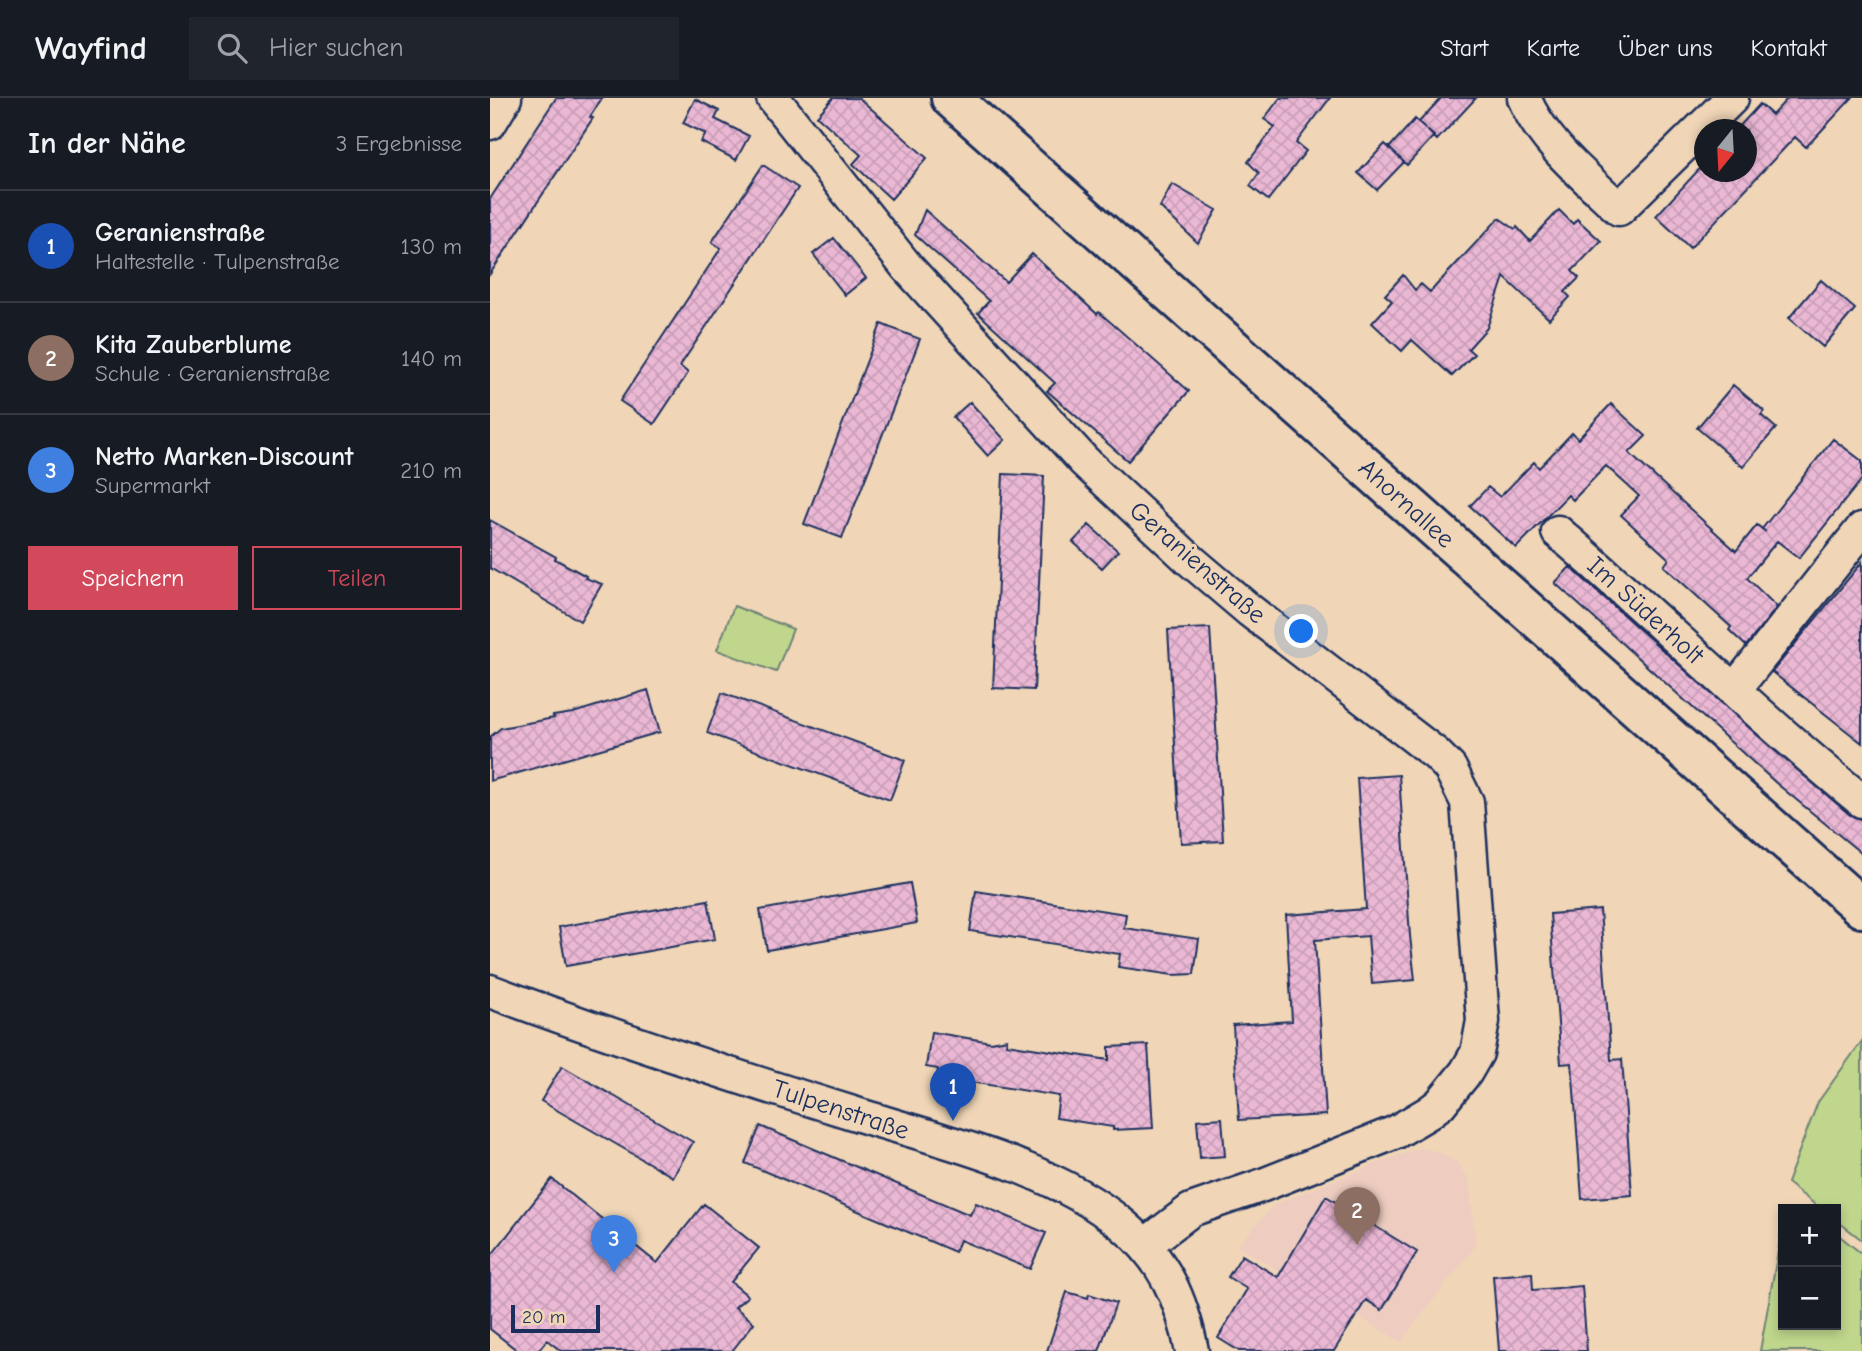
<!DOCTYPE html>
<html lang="de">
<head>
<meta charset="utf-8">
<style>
  body { margin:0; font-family:"Comic Neue",sans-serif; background:#20242c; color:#f1f3f6 }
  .controls { position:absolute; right:21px; bottom:21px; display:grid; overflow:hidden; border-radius:0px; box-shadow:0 4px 10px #0003 }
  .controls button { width:63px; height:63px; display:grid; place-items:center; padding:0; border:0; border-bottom:2px solid #363941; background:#171b24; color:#f1f3f6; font:35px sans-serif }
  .compass { position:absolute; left:1204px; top:21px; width:63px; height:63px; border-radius:50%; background:#171b24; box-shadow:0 4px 10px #0003; rotate:198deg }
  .scale { position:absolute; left:21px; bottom:18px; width:89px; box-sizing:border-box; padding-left:7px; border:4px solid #1b2f5e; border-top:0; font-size:19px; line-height:24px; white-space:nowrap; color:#1b2f5e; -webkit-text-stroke:5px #f0d6b7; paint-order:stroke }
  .you { position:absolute; left:812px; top:534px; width:24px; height:24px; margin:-18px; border:5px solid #fff; border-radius:50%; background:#1a73e8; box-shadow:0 0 0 10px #1a73e833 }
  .badge { display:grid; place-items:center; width:46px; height:46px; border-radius:50%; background:#d1495b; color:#fff; font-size:23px; font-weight:700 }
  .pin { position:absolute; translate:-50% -58px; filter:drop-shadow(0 2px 4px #0008) }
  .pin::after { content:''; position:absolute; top:37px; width:24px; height:21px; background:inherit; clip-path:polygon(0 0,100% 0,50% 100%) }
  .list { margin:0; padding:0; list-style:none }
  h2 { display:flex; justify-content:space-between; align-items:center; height:91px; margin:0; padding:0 28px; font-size:30px }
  h2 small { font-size:23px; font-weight:400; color:#9ea1a6 }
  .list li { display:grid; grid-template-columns:46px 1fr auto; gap:21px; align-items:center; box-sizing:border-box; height:112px; padding:0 28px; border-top:2px solid #363941 }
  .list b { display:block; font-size:26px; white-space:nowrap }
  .list p { margin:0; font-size:23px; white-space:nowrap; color:#9ea1a6 }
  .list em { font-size:23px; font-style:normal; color:#9ea1a6 }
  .actions { display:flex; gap:14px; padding:21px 28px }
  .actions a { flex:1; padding:16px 0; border:2px solid #d1495b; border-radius:0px; text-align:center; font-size:24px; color:#d1495b }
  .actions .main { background:#d1495b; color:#fff }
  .icon { flex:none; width:38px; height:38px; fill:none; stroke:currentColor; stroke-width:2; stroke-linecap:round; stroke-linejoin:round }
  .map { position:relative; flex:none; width:1372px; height:1253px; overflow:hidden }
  header { display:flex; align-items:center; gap:42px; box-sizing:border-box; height:98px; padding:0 35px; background:#171b24; border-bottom:2px solid #363941 }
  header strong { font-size:33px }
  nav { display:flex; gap:38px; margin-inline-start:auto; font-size:24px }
  .search { width:490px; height:63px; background:#20242c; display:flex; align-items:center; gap:18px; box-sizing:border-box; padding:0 24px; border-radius:0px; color:#9ea1a6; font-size:26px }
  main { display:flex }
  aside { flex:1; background:#171b24 }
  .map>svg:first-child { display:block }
  .built { fill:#eecdc0 }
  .green { fill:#bfd68c; stroke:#6d8275; stroke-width:2 }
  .building { fill:url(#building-cross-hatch); stroke:#1b2f5e; stroke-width:2 }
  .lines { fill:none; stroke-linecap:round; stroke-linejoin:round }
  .minor-casing { stroke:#1b2f5e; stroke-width:37 }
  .major-casing { stroke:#1b2f5e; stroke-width:44 }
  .minor { stroke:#f0d6b7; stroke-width:32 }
  .major { stroke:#f0d6b7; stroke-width:38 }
  .labels { text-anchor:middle; stroke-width:6; stroke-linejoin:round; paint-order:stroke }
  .street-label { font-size:26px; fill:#1b2f5e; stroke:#f0d6b7 }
</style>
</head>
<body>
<header>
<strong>Wayfind</strong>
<div class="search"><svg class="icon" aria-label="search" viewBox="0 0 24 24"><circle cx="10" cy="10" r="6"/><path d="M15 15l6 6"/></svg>Hier suchen</div>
<nav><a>Start</a><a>Karte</a><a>Über uns</a><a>Kontakt</a></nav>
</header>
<main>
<aside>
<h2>In der Nähe<small>3 Ergebnisse</small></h2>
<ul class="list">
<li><span class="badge" style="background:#1a4fb4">1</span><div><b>Geranienstraße</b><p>Haltestelle · Tulpenstraße</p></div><em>130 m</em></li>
<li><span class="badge" style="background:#8d6e63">2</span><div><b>Kita Zauberblume</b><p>Schule · Geranienstraße</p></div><em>140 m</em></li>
<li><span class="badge" style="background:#3f7fe0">3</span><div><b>Netto Marken-Discount</b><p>Supermarkt</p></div><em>210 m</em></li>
</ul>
<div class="actions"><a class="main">Speichern</a><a>Teilen</a></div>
</aside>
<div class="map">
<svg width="1372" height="1253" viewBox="0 0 1372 1253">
  <defs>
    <pattern id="building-cross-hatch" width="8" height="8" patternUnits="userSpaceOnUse" patternTransform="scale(1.75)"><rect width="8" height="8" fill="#ebb8d4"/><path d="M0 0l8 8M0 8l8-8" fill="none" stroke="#c99eb8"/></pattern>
  </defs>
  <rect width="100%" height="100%" fill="#f0d6b7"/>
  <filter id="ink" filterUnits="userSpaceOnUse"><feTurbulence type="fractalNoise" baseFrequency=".0143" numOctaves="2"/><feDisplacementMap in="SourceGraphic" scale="14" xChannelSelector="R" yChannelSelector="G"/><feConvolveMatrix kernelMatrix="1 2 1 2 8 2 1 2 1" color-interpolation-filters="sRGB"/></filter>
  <g filter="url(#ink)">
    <path class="built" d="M930,1050l20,4 16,9 13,18 7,66 -75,97 -164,-96 38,-42 105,-42z"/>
    <path class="green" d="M244,508l59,23 -17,43 -59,-22z
      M1372,943v199l-26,-20v-11h-15l-34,-26 31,-81z
      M1293,1125v102h53v-92l26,21v97h-102z"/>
    <path class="building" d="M66,0h46l-12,19 3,1 -103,156v-75z
      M343,0h26l68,60 -36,41 -38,-35 8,-9 -44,-39z
      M790,0h50l-34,45 10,8 -38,49 -18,-14 9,-13 -11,-11 27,-35 -11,-8z
      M951,0h35l-39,42 -18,-18z
      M1298,0h64l-46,49 -11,-10 -105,111 -34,-32 48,-52v8h42v-42h-10l24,-26 12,11z
      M205,1l24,12 -4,8 34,17 -13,24 -35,-18 5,-8 -23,-11z
      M925,21l19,17 -27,29 -18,-17z
      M895,46l19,18 -27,28 -19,-17z
      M273,67l35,23 -118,178 8,7 -34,51 -34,-23 101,-153 -9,-6z
      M682,86l45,26 -19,33 -38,-36z
      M435,112l81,72 26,-28 65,60 2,-2 90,79 -61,70 -81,-70 8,-8 -77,-70 11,-12 -74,-66z
      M1069,112l14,14 4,-5 24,22 -29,30 7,7 -14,14 5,5 -21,22 -45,-42 -17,51 -19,21 6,5 -22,22 -40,-36 -10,11 -30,-28 20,-22 -7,-6 18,-20 12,15 6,-6 9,8 69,-74 16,11 2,-2 13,14z
      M344,140l32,40 -21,17 -32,-41z
      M1331,182l34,29 -32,38 -34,-29z
      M391,226l39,15 -78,199 -38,-14z
      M1243,287l31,26 -3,4 15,13 -33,39 -46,-39z
      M480,304l35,38 -17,16 -35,-39z
      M1121,306l35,32 -17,17 107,98 21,-26 9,7 -4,-3 71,-90 29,22v18l-63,79 -22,-17 -30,37 30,29 -31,39 -17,-16 2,-3 -67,-61 5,-7 -48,-44 18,-19 -33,-30 -33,34 -5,-5 -52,53 -46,-42 18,-19 12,10 34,-35 5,6 33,-35 6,6z
      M513,376l41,2 -10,214 -41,-2z
      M0,422l66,37 -1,2 31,17 -1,2 17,6 -22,37 -90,-53z
      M599,427l29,26 -16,17 -29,-26z
      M1372,464v181l-90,-71z
      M1080,469l203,182 77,66 12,5v34l-86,-71 -221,-200z
      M720,530l13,213 -42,2 -13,-213z
      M158,592l12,42 -170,49v-44l11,-9 53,-10 -1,-2 20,-3z
      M232,595l183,67 -15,40 -183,-67z
      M909,677l11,161 5,44 -43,4 -4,-48 -53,4 11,175 -87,5 -6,-95 59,-4 -6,-106 80,-6 -9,-131z
      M420,785l7,40 -150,27 -7,-40z
      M486,793l150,23 -2,14 75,11 -5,35 -21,1 -55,-8 2,-13 -150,-23z
      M218,802l7,39 -149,27 -7,-39z
      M1110,812l11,150 11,-1 10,136 -50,4 -10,-136 -11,1 -11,-150z
      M441,934l60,10 16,-3 -1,5 103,16v-13l39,-2 5,83 -40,2v-3l-57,-9 3,-22 -122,-19 1,-8 -12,-2z
      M72,968l131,76 -20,35 -132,-76z
      M732,1020l3,38 -25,2 -3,-38z
      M270,1028l210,89 6,-12 70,30 -16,36 -70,-29 -5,12 -210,-89z
      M62,1081l105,84 47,-59 55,44 -28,34 17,14 -13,11 19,16 -22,28h-171l-14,-11 -9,11h-20l-28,-22v-72z
      M836,1098l91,56 -35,58 -16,-10 -32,51h-95l-21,-13 29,-49 -19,-12 14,-22 36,22z
      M1042,1175l1,17 49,-4 5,65h-88l-6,-75z
      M577,1194l21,6 1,-4 27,9 -17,48h-52z"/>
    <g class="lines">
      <g class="minor-casing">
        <path id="minor" d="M283,0l134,169 177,194 105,98 60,51 187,144 14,14 17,34 16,219 -6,32 -11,19 -26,32 -12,9 -32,19 -133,53 -72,25 -46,35
          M1034,0c19,45 60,77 95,111l113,-111
          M0,25l15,-25
          M1068,434c102,88 199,184 304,269
          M1245,591l127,-160
          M0,893c120,45 243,85 366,123 86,27 196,52 267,111 41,34 59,75 69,126"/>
      </g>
      <g class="major-casing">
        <path id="major" d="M461,0l911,810"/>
      </g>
      <use href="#minor" class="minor"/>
      <use href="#major" class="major"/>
    </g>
  </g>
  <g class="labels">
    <g class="street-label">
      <text transform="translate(917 405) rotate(42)" y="9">Ahornallee</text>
      <text transform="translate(708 464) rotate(41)" y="9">Geranienstraße</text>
      <text transform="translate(1156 512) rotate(42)" y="9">Im Süderholt</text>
      <text transform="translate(351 1011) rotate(18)" y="9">Tulpenstraße</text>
    </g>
  </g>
</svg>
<div class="controls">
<button>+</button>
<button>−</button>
</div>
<svg class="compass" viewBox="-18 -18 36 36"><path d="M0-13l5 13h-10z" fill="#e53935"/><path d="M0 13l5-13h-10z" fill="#9ea1a6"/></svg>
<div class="scale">20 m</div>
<div class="you"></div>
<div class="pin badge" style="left:463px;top:1023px;background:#1a4fb4">1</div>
<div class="pin badge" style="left:867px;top:1147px;background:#8d6e63">2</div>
<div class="pin badge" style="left:124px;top:1175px;background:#3f7fe0">3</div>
</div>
</main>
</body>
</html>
